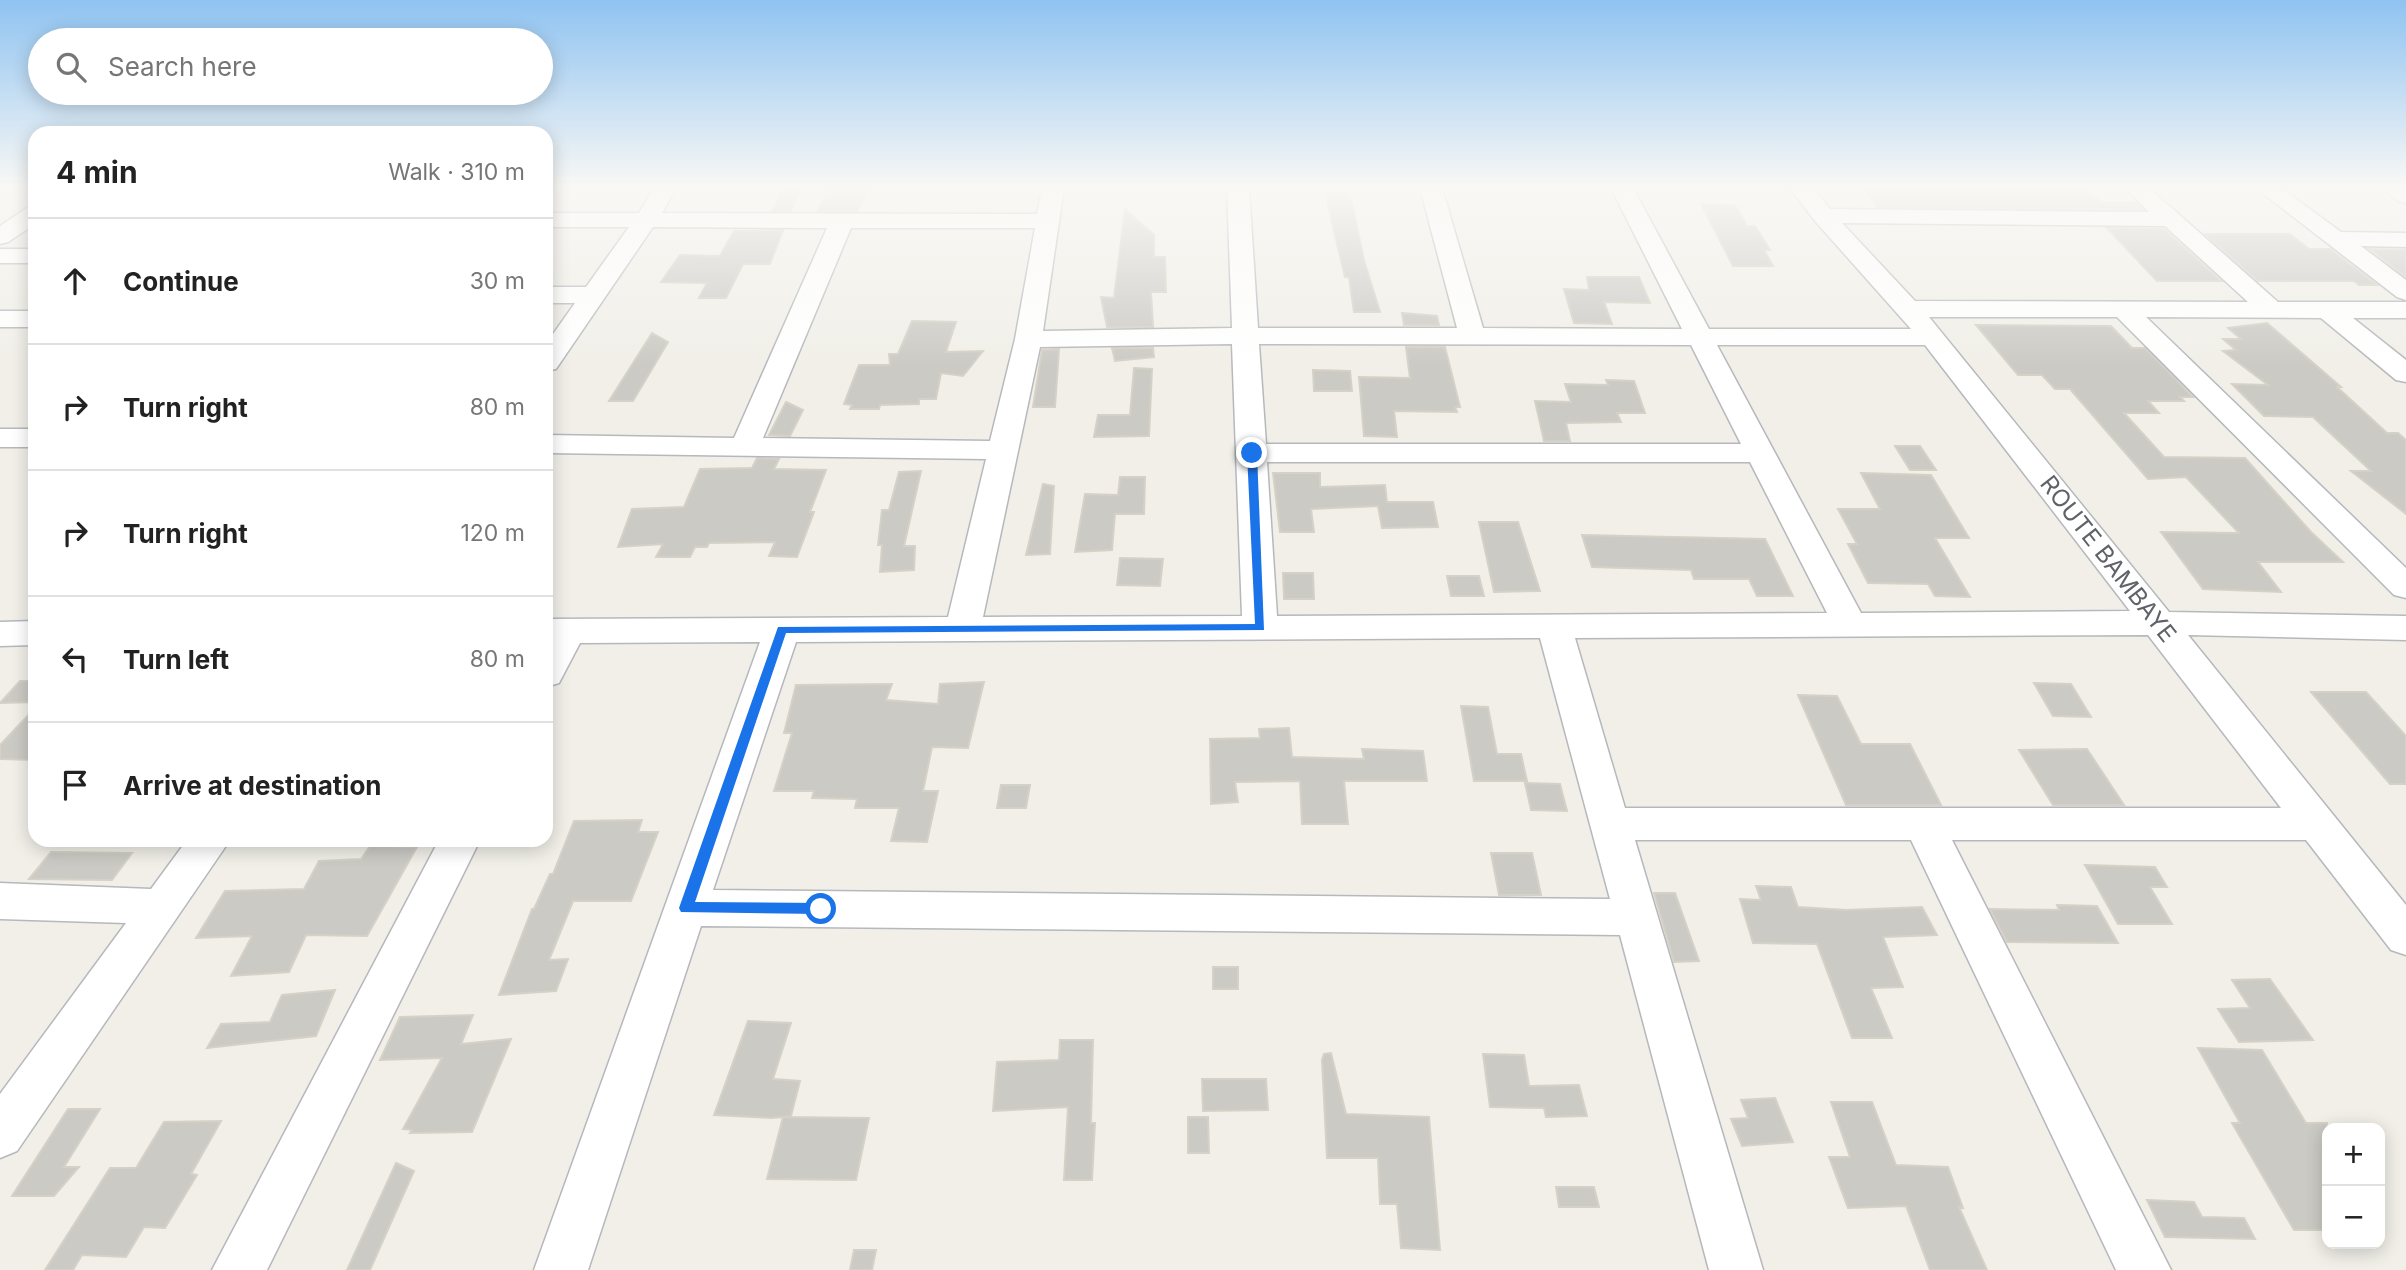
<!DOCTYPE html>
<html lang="en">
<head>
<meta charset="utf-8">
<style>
  body { margin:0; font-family:Inter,sans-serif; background:#f6f6f6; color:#222 }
  .controls { position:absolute; right:21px; bottom:21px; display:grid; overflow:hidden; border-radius:14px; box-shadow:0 4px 18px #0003 }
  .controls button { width:63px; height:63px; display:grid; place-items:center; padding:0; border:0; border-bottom:2px solid #e0e0e0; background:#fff; color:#222; font:35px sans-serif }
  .stop { position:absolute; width:21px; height:21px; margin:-16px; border:5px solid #1a73e8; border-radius:50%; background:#fff }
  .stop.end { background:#1a73e8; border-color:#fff; box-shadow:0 2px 7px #0008 }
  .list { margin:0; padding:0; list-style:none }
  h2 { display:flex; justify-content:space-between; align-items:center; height:91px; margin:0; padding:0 28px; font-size:30px }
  h2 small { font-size:23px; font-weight:400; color:#767676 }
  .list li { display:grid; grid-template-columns:46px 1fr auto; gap:21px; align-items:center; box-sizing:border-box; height:126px; padding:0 28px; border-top:2px solid #e0e0e0 }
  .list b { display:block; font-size:26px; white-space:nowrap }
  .list em { font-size:23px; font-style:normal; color:#767676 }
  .icon { flex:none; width:38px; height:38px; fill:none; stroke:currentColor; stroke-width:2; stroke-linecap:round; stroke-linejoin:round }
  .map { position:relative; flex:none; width:2406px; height:1270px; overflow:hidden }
  .search { position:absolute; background:#fff; box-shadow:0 4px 18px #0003; left:28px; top:28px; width:525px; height:77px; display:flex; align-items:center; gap:18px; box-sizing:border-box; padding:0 24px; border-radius:38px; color:#767676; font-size:26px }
  .panel { position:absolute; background:#fff; box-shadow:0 4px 18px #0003; left:28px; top:126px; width:525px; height:721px; border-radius:21px }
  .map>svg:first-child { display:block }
  .building { fill:#cccac5; stroke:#d6d1c6; stroke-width:2 }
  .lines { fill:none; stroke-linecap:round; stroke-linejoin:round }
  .minor-casing { stroke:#b5b8bc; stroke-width:3 }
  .minor { fill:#fff; fill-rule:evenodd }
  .route { fill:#1a73e8 }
  .labels { text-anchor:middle; stroke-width:5; stroke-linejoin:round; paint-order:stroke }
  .street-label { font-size:24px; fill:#5f6368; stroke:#fff }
</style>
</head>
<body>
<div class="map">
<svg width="2406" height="1270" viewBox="0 0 2406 1270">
  <rect width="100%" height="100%" fill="#f1efe8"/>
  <path class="building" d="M784,188l16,1 -9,22h-19z
    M1863,188h221l18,14h33l8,7 -266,-2z
    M829,190h40l-12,21h-40z
    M1325,193h24v5h2l13,62 16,52h-26l-5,-35h-4z
    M1701,204l34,1 12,21h8l15,24h-6l9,16h-40z
    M1125,209l29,26v22h11l1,35h-15l2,35h-46l-6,-30 13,1z
    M2107,228l57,1 57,52h-64z
    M783,230l-13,34h-27l-17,34h-27l8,-15 -46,-1 19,-27 40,1 14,-25z
    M2205,234h85l19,15h21l47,36h-18l-5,-4h-96z
    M2370,249l36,1v27z
    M1587,277h52l11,26 -46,-1 8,22 -38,-1 -10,-34 25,1z
    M1402,313l35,3 2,9h-35z
    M912,321l44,1 -10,30 37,-1 -20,25 -22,-3 -5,26h-17v5l-39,1 -1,4h-29l2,-4 -8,-1 15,-39h31l-1,-11h9z
    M2267,323l74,64h-4l50,46h11l8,7v74l-55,-43h20l-58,-54 -49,-1 -32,-32 36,1 -45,-34 13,-1 -13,-11h18l-13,-11z
    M1976,325l135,1 21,22h13l48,49h-13l4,4h-36l11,12h-35l40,44 81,1 66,74 32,30h-85l23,30 -78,-3 -42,-57 78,1 -53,-56 -38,2 -78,-90h-15l-13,-14h-24z
    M652,333l16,9 -35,59h-24z
    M1406,347h39l15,60h-5l2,5 -63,-1 3,26 -33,-1 -5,-59 51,1z
    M1112,348h41l1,9 -39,4z
    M1059,349l-4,58h-22l9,-57z
    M1134,368l18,1 -3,67 -55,1 4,-22h32z
    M1313,370l37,1 2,20h-38z
    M1606,380l28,1 11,32h-28l4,9 -55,1 4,18h-26l-9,-40 36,1 -6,-18 43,1z
    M786,402l17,8 -13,26 -21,-1z
    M1895,446h25l16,24h-26z
    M757,458l22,1 -5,10 52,1 -16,42h4l-17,45 -28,-1 6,-14 -66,1 -2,4h-12l-5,10h-34l7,-13 -45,3 14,-38 52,-2 16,-38 52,-1z
    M921,471l-17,75h11l-1,24 -34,2 2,-27h-4l4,-35h7l10,-38z
    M1273,473h47v14l65,-2 2,17h46l5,25 -56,1 -4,-22 -67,3 3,23h-34z
    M1861,473l70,2 38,63h-34l35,59 -35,-1 -7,-12 -60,-1 -20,-39h9l-19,-35h42z
    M1120,477h25l-1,37h-29l-3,36 -37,2 10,-58 33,1z
    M1043,484l11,2 -4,68 -24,1z
    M1479,522h39l22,69 -46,1z
    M1582,535l183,4 28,57h-36l-8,-17h-55l-3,-9 -99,-3z
    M1120,558l43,1 -3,27 -43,-1z
    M1283,573h30l1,26h-30z
    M1447,576h32l5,20h-33z
    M20,681h15v21l-35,1z
    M984,682l-16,66 -36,-1 -9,44h15l-11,51 -36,-1 8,-33h-44l2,-9 -45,-1 2,-7h-40l18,-58h-8l12,-48 96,-1 -6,16 52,4 2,-20z
    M2034,683l37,1 20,33 -38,-1z
    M2311,692h55l40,44v48h-16z
    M1798,695l39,1 24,48h49l31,61h-95z
    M1461,706l27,1 9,47h24l6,27h-53z
    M35,708v52l-35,-1v-14z
    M1289,728l3,29 72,2 -2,-10 61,2 4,30h-83l4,43h-46l-2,-43 -65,1 3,20 -27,2 -1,-65 50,-1 -1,-9z
    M2087,749l37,56h-71l-34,-55z
    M1525,783l35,1 7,27 -36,-1z
    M1001,785h29l-4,23h-29z
    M642,820l-4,12h20l-27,69h-58l-24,59 19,-1 -12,32 -57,4 33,-86h2l16,-35h3l21,-53z
    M370,846l47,1 -50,89 -61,-1 -17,37 -58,4 21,-40 -56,2 29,-47 79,-2 15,-28 42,-2z
    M51,852l81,1 -20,27 -83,-1z
    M1491,853h41l9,42h-42z
    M2085,865l70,2 12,20h-17l22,37h-54z
    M1756,886l35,1 7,20 48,3 76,-3 15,28 -54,2 20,50 -32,1 21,50h-40l-35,-94 -64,-1 -13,-44 21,1z
    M1654,893h21l24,68 -25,1z
    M2057,905l40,1 21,37 -111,-1 -17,-33 69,1z
    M1213,967h25v22h-25z
    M2270,979l43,61 -74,2 -21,-33 32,-1 -18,-28z
    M335,990l-19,46 -109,12 14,-24 49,-2 12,-27z
    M473,1015l-12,29 50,-5 -39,93 -62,1 2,-3 -9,-1 39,-71 -62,2 20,-43z
    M748,1021l43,2 -18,56 27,2 -9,35 -19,2 -58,-3z
    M1060,1040h33l-2,83h4l-3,57h-28l4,-73 -75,4 4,-49 62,-2z
    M2198,1048l64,2 44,73h21v107h-33l-62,-107h8z
    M1331,1053l15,61 83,3 11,133 -39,-2 -4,-44h-17l-2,-46h-51l-5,-98 2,-6z
    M1483,1054l41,1 5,31 50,-1 8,31 -41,1 -2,-9 -54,-1z
    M1202,1079h64l2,31 -65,1z
    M1775,1098l18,44 -51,4 -11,-27 17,-1 -7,-18z
    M1831,1102h41l24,63 52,2 15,41 -4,-1 28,63h-57l-24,-64 -58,2 -19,-51h21z
    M68,1109h32l-36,58h15l-25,29h-42z
    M783,1117l86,1 -13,62 -89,-1z
    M1188,1117h20l1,36h-21z
    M221,1121l-30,53 6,1 -32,53 -21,-1 -18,30 -44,-2 -9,15h-28l65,-102h26l28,-46z
    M396,1163l18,8 -44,99h-23z
    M1556,1187h38l5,20h-40z
    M2147,1200l47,2 8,15 42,1 11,21 -90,-2z
    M854,1250h22l-4,20h-22z"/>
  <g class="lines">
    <g class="minor-casing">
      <path id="minor" d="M654,188h22l-14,25 375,1 5,-26h22l-21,143 189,-3 -5,-140h22l9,140h199l-37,-140h22l41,140 199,1 -71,-141h22l76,141h202l-96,-108 -25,-33h23l17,21 319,3 -24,-24h24l129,114h128v16h-53l53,42v22l-10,-2 -75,-62 -175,-1 260,251v30l-12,-3 -277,-278h-188l240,295 237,4v24l-218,-5 218,270v50l-15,-5 -85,-110h-354l219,430h-55l-205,-430h-276l128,430h-54l-89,-335 -919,-9 -113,344h-54l226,-628 -180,1 -21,40 -13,4v-68l402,-2 38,-158 -440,-6v-18l188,3 93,-210 -174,-1 -97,142 -10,2v-27l29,-41h-29v-16h40l43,-60h-83v-14h93zM1842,223l323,3 83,76 -333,-1zM851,228h184l-20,111 -25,102 -227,-3zM1232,344l10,272 -259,1 57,-270zM1259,344l432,1 50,99h-475zM1717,345h208l205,266 -269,2zM1267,462h483l77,151 -550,3zM2148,635l133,173h-656l-50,-170zM1540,638l70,261 -897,-9 83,-248z
        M2256,188h25l60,44 65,1v14l-45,-1 45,34v20l-9,-3z
        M2383,188h23v15l-8,-2z
        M35,206v18l-27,18 -8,2v-18l27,-18z
        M0,249h35v14h-35z
        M0,311h35v16h-35z
        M0,429h35v18h-35z
        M35,621v24l-35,1v-24z
        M187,840h43l-213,311 -17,7v-64l126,-171 -126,-4v-36l151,6z
        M439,840h41l-213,430h-55z"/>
    </g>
    <use href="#minor" class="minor"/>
  </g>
  <linearGradient id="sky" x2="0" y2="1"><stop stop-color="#8fc3f1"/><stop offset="0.51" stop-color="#f9f8f5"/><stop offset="1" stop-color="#f9f8f5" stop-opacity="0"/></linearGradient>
  <rect width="2406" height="366" fill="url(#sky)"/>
  <path class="route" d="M1252,450l5,3 7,177 -478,3 -91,269 126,1 7,6 -7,5 -140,-2 -2,-4 99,-281 477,-3 -8,-171z"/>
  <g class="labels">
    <g class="street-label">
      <text transform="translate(2108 559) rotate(52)" y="8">ROUTE BAMBAYE</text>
    </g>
  </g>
</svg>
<div class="controls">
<button>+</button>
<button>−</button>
</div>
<div class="stop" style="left:821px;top:909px"></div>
<div class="stop end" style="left:1252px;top:453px"></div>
<div class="search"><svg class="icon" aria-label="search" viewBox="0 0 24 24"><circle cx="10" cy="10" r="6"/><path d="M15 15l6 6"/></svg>Search here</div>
<section class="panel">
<h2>4 min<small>Walk · 310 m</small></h2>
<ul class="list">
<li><svg class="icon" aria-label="ahead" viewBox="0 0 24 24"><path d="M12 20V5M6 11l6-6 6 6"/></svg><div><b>Continue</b></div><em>30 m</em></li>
<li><svg class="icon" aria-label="right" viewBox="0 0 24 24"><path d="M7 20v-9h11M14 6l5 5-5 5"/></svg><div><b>Turn right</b></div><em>80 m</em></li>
<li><svg class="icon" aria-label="right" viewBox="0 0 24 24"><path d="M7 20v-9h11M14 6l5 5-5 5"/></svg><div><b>Turn right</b></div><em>120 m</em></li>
<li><svg class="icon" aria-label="left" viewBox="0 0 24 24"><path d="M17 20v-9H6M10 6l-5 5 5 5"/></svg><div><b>Turn left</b></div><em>80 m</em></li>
<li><svg class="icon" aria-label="arrive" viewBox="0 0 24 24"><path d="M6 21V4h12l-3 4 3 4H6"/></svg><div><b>Arrive at destination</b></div></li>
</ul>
</section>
</div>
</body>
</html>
